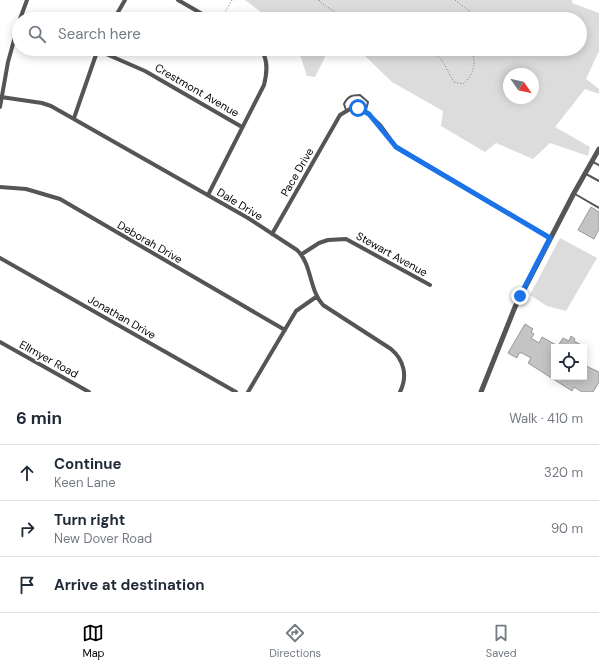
<!DOCTYPE html>
<html lang="en">
<head>
<meta charset="utf-8">
<style>
  body { margin:0; font-family:"DM Sans",sans-serif; background:#f2f2f3; color:#1f2937 }
  .controls { position:absolute; right:12px; bottom:12px; display:grid; overflow:hidden; border-radius:0px; box-shadow:0 2px 10px #0003 }
  .controls button { width:36px; height:36px; display:grid; place-items:center; padding:0; border:0; border-bottom:1px solid #e0e1e3; background:#fff; color:#1f2937; font:20px sans-serif }
  .compass { position:absolute; left:503px; top:68px; width:36px; height:36px; border-radius:50%; background:#fff; box-shadow:0 2px 10px #0003; rotate:124deg }
  .stop { position:absolute; width:12px; height:12px; margin:-9px; border:3px solid #1a73e8; border-radius:50%; background:#fff }
  .stop.end { background:#1a73e8; border-color:#fff; box-shadow:0 1px 4px #0008 }
  .list { margin:0; padding:0; list-style:none }
  h2 { display:flex; justify-content:space-between; align-items:center; height:52px; margin:0; padding:0 16px; font-size:17px }
  h2 small { font-size:13px; font-weight:400; color:#747a83 }
  .list li { display:grid; grid-template-columns:26px 1fr auto; gap:12px; align-items:center; box-sizing:border-box; height:56px; padding:0 16px; border-top:1px solid #e0e1e3 }
  .list b { display:block; font-size:15px; white-space:nowrap }
  .list p { margin:0; font-size:13px; white-space:nowrap; color:#747a83 }
  .list em { font-size:13px; font-style:normal; color:#747a83 }
  .icon { flex:none; width:22px; height:22px; fill:none; stroke:currentColor; stroke-width:2; stroke-linecap:round; stroke-linejoin:round }
  .map { position:relative; flex:none; width:599px; height:392px; overflow:hidden }
  .search { position:absolute; background:#fff; box-shadow:0 2px 10px #0003; left:12px; right:12px; top:12px; height:44px; display:flex; align-items:center; gap:10px; box-sizing:border-box; padding:0 14px; border-radius:22px; color:#747a83; font-size:15px }
  .sheet { height:220px; background:#fff }
  nav { display:flex; justify-content:space-around; align-items:center; box-sizing:border-box; height:56px; border-top:1px solid #e0e1e3; background:#fff; font-size:11px; color:#747a83 }
  nav a { display:grid; justify-items:center; gap:2px }
  nav .on { color:#000 }
  .map>svg:first-child { display:block }
  .green { fill:#dcdcdc; fill-rule:evenodd }
  .building { fill:#c4c4c4; stroke:#999 }
  .lines { fill:none; stroke-linecap:round; stroke-linejoin:round }
  .path { stroke:#777; stroke-width:1; stroke-dasharray:1 2; stroke-linecap:butt }
  .service { stroke:#555; stroke-width:2 }
  .minor { stroke:#555; stroke-width:4 }
  .tertiary { stroke:#555; stroke-width:5 }
  .route { stroke:#1a73e8; stroke-width:5 }
  .labels { text-anchor:middle; stroke-width:3.5; stroke-linejoin:round; paint-order:stroke }
  .street-label { font-size:11px; fill:#000; stroke:#fff }
</style>
</head>
<body>
<div class="map">
<svg width="599" height="392" viewBox="0 0 599 392">
  <rect width="100%" height="100%" fill="#fff"/>
  <path class="green" d="M245,0h327v3l27,10v38l-13,28 13,10v5l-14,-5 -30,38 35,20 -2,9 -38,-13 -17,16 -37,-16 -11,9 -44,-26 2,-15 -51,-29 -29,-28 -21,-5h238v-30h-310zM509,74h24v24h-24z
    M298,49h31l-14,28 -8,-1z
    M560,238l37,20 -31,53 -19,-5 -17,-11z"/>
  <path class="building" d="M591,207l8,5v17l-5,10 -16,-9z
    M525,324l8,5 -2,3 3,2 -3,4 8,5 3,-6 16,9 5,-8 6,3 2,-5 4,3 -1,2 11,6h-31v30h30v-12l15,7v10l-6,10h-11l-8,-5 -2,4 -44,-28 3,-5 -9,-5h-3l-2,5 -9,-5z"/>
  <g class="lines">
    <path class="path" d="M319,0l2,3 25,16
      M455,0l17,13 1,6
      M221,19l11,-19
      M422,49c25,10 19,12 32,33l9,2c11,-9 14,-22 8,-35"/>
    <path class="service" d="M346,110l-2,-6c4,-8 8,-9 16,-9l8,7 -2,8
      M593,162l6,3
      M586,174l13,7
      M575,194l24,14"/>
    <path class="minor" d="M178,0l33,19
      M20,19l7,-19
      M114,19l11,-19
      M97,50l48,21 97,56
      M1,97l41,6 9,3 197,112 49,32c15,14 12,40 26,55l68,44c13,11 17,27 9,43
      M0,107l8,-45 11,-40
      M74,118l24,-69
      M0,187l26,2 34,10 225,131
      M208,195l56,-110c3,-12 5,-26 -4,-36
      M272,234l68,-119 10,-6 8,-1 7,3 15,14 16,22 154,91
      M302,254l17,-11 9,-3 18,-1 84,46
      M0,258l236,134
      M0,342l89,50
      M248,392l48,-81 20,-14"/>
    <path class="tertiary" d="M481,392l34,-85 59,-114 25,-44"/>
  </g>
  <g class="lines">
    <path class="route" d="M358,108l11,6 27,33 154,91 -30,58"/>
  </g>
  <g class="labels">
    <g class="street-label">
      <text transform="translate(197 90) rotate(30)" y="4">Crestmont Avenue</text>
      <text transform="translate(297 172) rotate(-60)" y="4">Pace Drive</text>
      <text transform="translate(240 204) rotate(31)" y="4">Dale Drive</text>
      <text transform="translate(150 242) rotate(30)" y="4">Deborah Drive</text>
      <text transform="translate(392 254) rotate(29)" y="4">Stewart Avenue</text>
      <text transform="translate(122 317) rotate(30)" y="4">Jonathan Drive</text>
      <text transform="translate(49 359) rotate(29)" y="4">Ellmyer Road</text>
    </g>
  </g>
</svg>
<div class="controls">
<button><svg class="icon" aria-label="locate" viewBox="0 0 24 24"><circle cx="12" cy="12" r="6"/><path d="M12 2v4M12 18v4M2 12h4M18 12h4"/></svg></button>
</div>
<svg class="compass" viewBox="-18 -18 36 36"><path d="M0-13l5 13h-10z" fill="#e53935"/><path d="M0 13l5-13h-10z" fill="#747a83"/></svg>
<div class="stop" style="left:358px;top:108px"></div>
<div class="stop end" style="left:520px;top:296px"></div>
<div class="search"><svg class="icon" aria-label="search" viewBox="0 0 24 24"><circle cx="10" cy="10" r="6"/><path d="M15 15l6 6"/></svg>Search here</div>
</div>
<section class="sheet">
<h2>6 min<small>Walk · 410 m</small></h2>
<ul class="list">
<li><svg class="icon" aria-label="ahead" viewBox="0 0 24 24"><path d="M12 20V5M6 11l6-6 6 6"/></svg><div><b>Continue</b><p>Keen Lane</p></div><em>320 m</em></li>
<li><svg class="icon" aria-label="right" viewBox="0 0 24 24"><path d="M7 20v-9h11M14 6l5 5-5 5"/></svg><div><b>Turn right</b><p>New Dover Road</p></div><em>90 m</em></li>
<li><svg class="icon" aria-label="arrive" viewBox="0 0 24 24"><path d="M6 21V4h12l-3 4 3 4H6"/></svg><div><b>Arrive at destination</b></div></li>
</ul>
</section>
<nav>
<a class="on"><svg class="icon" aria-label="map" viewBox="0 0 24 24"><path d="M3 6l6-2 6 2 6-2v14l-6 2-6-2-6 2zM9 4v14M15 6v14"/></svg>Map</a>
<a><svg class="icon" aria-label="directions" viewBox="0 0 24 24"><path d="M12 3l9 9-9 9-9-9zM9 14v-3h6M13 9l2 2-2 2"/></svg>Directions</a>
<a><svg class="icon" aria-label="saved" viewBox="0 0 24 24"><path d="M7 4h10v16l-5-4-5 4z"/></svg>Saved</a>
</nav>
</body>
</html>
